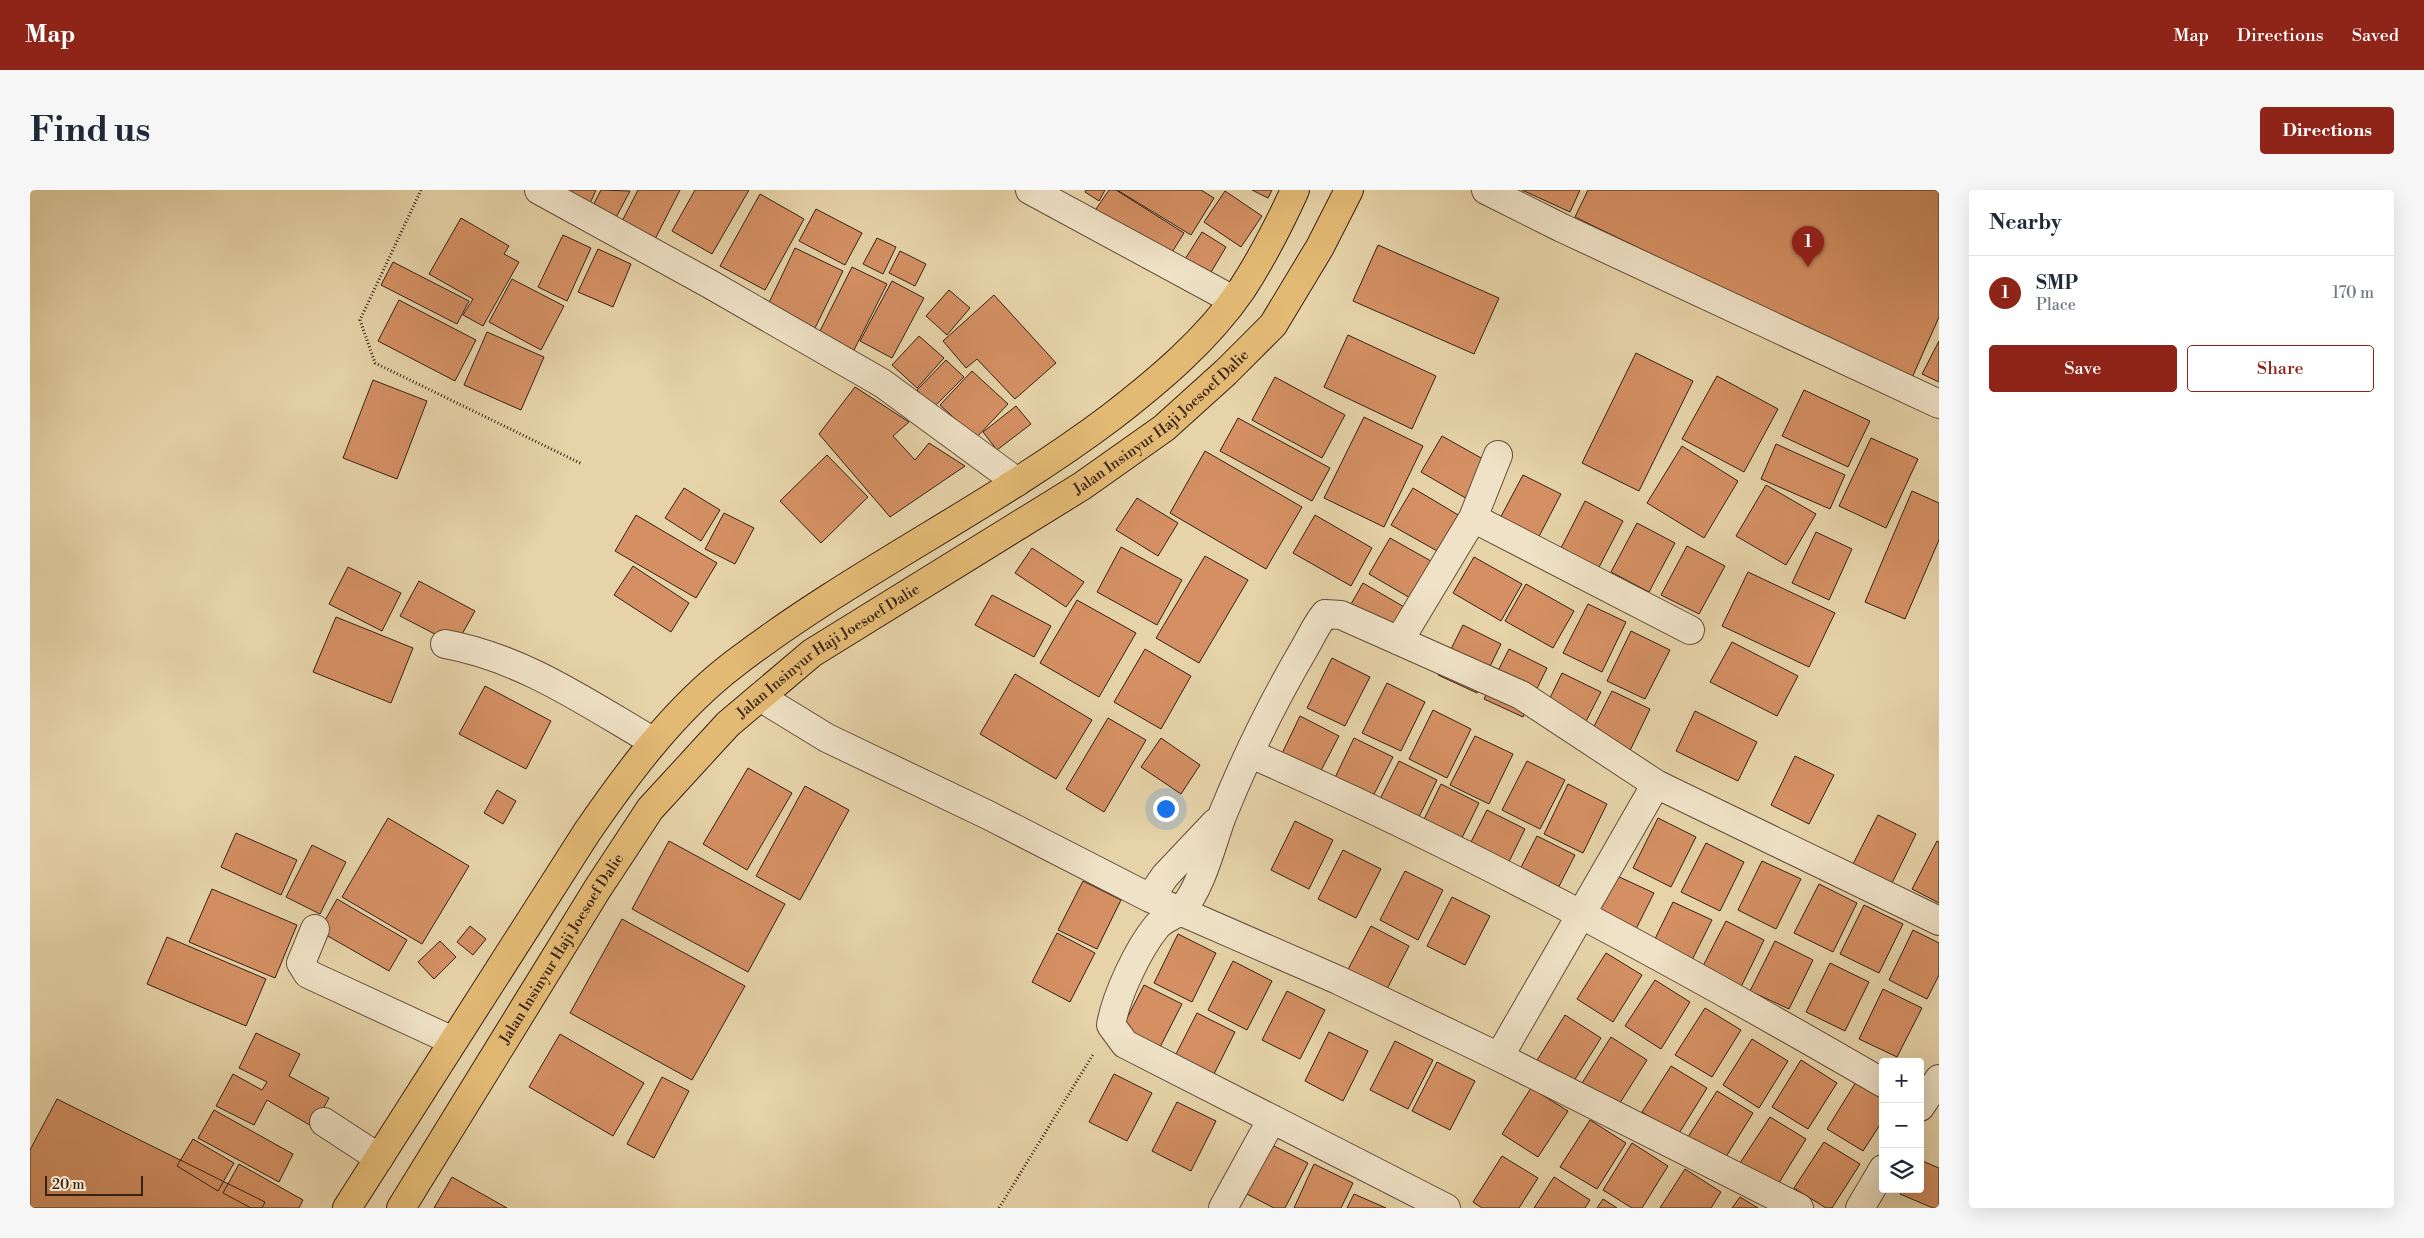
<!DOCTYPE html>
<html lang="en">
<head>
<meta charset="utf-8">
<style>
  body { margin:0; font-family:"Libre Bodoni",serif; background:#f6f6f7; color:#1f2937 }
  .controls { position:absolute; right:15px; bottom:15px; display:grid; overflow:hidden; border-radius:5px; box-shadow:0 5px 20px #0002 }
  .controls button { width:45px; height:45px; display:grid; place-items:center; padding:0; border:0; border-bottom:1px solid #e0e1e3; background:#fff; color:#1f2937; font:25px sans-serif }
  .scale { position:absolute; left:15px; bottom:12px; width:98px; box-sizing:border-box; padding-left:5px; border:2px solid #382015; border-top:0; font-size:14px; line-height:18px; white-space:nowrap; color:#382015; -webkit-text-stroke:4px #efe2c6; paint-order:stroke }
  .you { position:absolute; left:1135px; top:618px; width:18px; height:18px; margin:-12px; border:4px solid #fff; border-radius:50%; background:#1a73e8; box-shadow:0 0 0 8px #1a73e833 }
  .badge { display:grid; place-items:center; width:32px; height:32px; border-radius:50%; background:#8f2418; color:#fff; font-size:16px; font-weight:700 }
  .pin { position:absolute; translate:-50% -41px; filter:drop-shadow(0 1px 2px #0008) }
  .pin::after { content:''; position:absolute; top:26px; width:18px; height:15px; background:inherit; clip-path:polygon(0 0,100% 0,50% 100%) }
  .list { margin:0; padding:0; list-style:none }
  h2 { display:flex; justify-content:space-between; align-items:center; height:65px; margin:0; padding:0 20px; font-size:21px }
  h2 small { font-size:16px; font-weight:400; color:#747a83 }
  .list li { display:grid; grid-template-columns:32px 1fr auto; gap:15px; align-items:center; box-sizing:border-box; height:75px; padding:0 20px; border-top:1px solid #e0e1e3 }
  .list b { display:block; font-size:19px; white-space:nowrap }
  .list p { margin:0; font-size:16px; white-space:nowrap; color:#747a83 }
  .list em { font-size:16px; font-style:normal; color:#747a83 }
  .actions { display:flex; gap:10px; padding:15px 20px }
  .actions a { flex:1; padding:11px 0; border:1px solid #8f2418; border-radius:5px; text-align:center; font-size:18px; color:#8f2418 }
  .actions .main { background:#8f2418; color:#fff }
  .icon { flex:none; width:28px; height:28px; fill:none; stroke:currentColor; stroke-width:2; stroke-linecap:round; stroke-linejoin:round }
  .map { position:relative; flex:none; width:1909px; height:1018px; overflow:hidden; border-radius:5px }
  header { display:flex; align-items:center; gap:30px; box-sizing:border-box; height:70px; padding:0 25px; background:#8f2418; color:#fff }
  header strong { font-size:24px }
  nav { display:flex; gap:28px; margin-inline-start:auto; font-size:18px }
  .intro { display:flex; align-items:center; justify-content:space-between; box-sizing:border-box; height:120px; padding:0 30px }
  h1 { margin:0; font-size:35px }
  .button { padding:12px 22px; border-radius:5px; background:#8f2418; color:#fff; font-size:18px; font-weight:700 }
  main { display:flex; gap:30px; padding:0 30px }
  aside { flex:1; background:#fff; border-radius:5px; box-shadow:0 5px 20px #0002 }
  .map>svg:first-child { display:block }
  .building { fill:#d49063; stroke:#382015 }
  .lines { fill:none; stroke-linecap:round; stroke-linejoin:round }
  .minor-casing { stroke:#644d3a; stroke-width:30 }
  .major-casing { stroke:#382015; stroke-width:30 }
  .path { stroke:#382015; stroke-width:3; stroke-dasharray:1 2.5; stroke-linecap:butt }
  .minor { stroke:#efe2c6; stroke-width:28 }
  .major { stroke:#e3ba74; stroke-width:28 }
  .labels { text-anchor:middle; stroke-width:4; stroke-linejoin:round; paint-order:stroke }
  .street-label { font-size:15px; fill:#382015; stroke:#efe2c6 }
</style>
</head>
<body>
<header>
<strong>Map</strong>
<nav><a>Map</a><a>Directions</a><a>Saved</a></nav>
</header>
<div class="intro"><h1>Find us</h1><a class="button">Directions</a></div>
<main>
<div class="map">
<svg width="1909" height="1018" viewBox="0 0 1909 1018">
  <rect width="100%" height="100%" fill="#e6d3a8"/>
  <filter id="stains"><feTurbulence type="fractalNoise" baseFrequency=".004" numOctaves="4"/><feColorMatrix values="0 0 0 0 .2 0 0 0 0 .09 0 0 0 0 .02 0 0 0 .5 -.17"/></filter>
  <radialGradient id="worn" r=".72"><stop offset=".6" stop-color="#630" stop-opacity="0"/><stop offset="1" stop-color="#630" stop-opacity=".3"/></radialGradient>
  <path class="building" d="M540,0h26l-8,18 -22,-10z
    M571,0l29,1 -18,34 -23,-12z
    M608,0h42l-29,57 -33,-18z
    M665,0h54l-37,64 -40,-23z
    M1056,0h19l-6,11 -14,-9z
    M1079,0h7l68,43 -18,29 -74,-47z
    M1087,0h84l13,8 -23,37z
    M1222,0h20l-4,8z
    M1492,0h58l-10,22z
    M1558,0h351v127l-28,63 -336,-163z
    M1195,1l37,25 -21,31 -37,-25z
    M730,4l44,25 -39,71 -45,-24z
    M786,19l46,24 -17,32 -46,-24z
    M431,28l48,28 -5,8 15,8 -36,64 -20,-11 10,-16 -44,-25z
    M1172,42l24,15 -19,32 -25,-15z
    M533,45l28,13 -24,53 -29,-14z
    M847,48l19,9 -13,27 -20,-10z
    M1348,55l121,53 -25,56 -121,-53z
    M765,58l48,23 -30,61 -47,-23z
    M568,59l33,15 -18,43 -35,-15z
    M870,61l26,13 -11,22 -26,-13z
    M363,72l76,39 -12,23 -76,-39z
    M822,77l35,17 -36,72 -35,-17z
    M482,89l52,27 -23,44 -52,-28z
    M862,91l32,17 -32,60 -32,-17z
    M919,100l21,18 -23,27 -21,-19z
    M964,105l62,68 -41,36 -38,-40 -11,9 -23,-27z
    M369,110l77,40 -21,41 -77,-40z
    M457,142l57,25 -23,53 -57,-25z
    M1318,145l88,41 -24,53 -88,-42z
    M889,146l25,22 -27,30 -25,-23z
    M1909,151v41l-17,-8z
    M1606,163l57,28 -54,110 -57,-28z
    M916,170l18,17 -30,30 -17,-17z
    M942,181l36,33 -32,34 -36,-33z
    M1687,186l61,33 -34,63 -62,-33z
    M1245,187l70,38 -23,43 -70,-38z
    M343,190l54,21 -30,78 -54,-21z
    M825,197l54,35 -16,14 22,24 14,-17 36,23 -75,51 -71,-83z
    M1774,200l66,31 -22,46 -66,-31z
    M986,216l15,18 -34,26 -14,-18z
    M1334,227l59,29 -39,81 -60,-29z
    M1208,228l92,50 -18,33 -92,-50z
    M1412,246l48,27 -21,37 -48,-28z
    M1841,248l47,21 -32,69 -47,-22z
    M1746,254l69,31 -15,34 -69,-30z
    M1652,256l56,35 -34,57 -57,-35z
    M1175,261l97,56 -36,62 -96,-56z
    M797,265l41,42 -47,46 -41,-42z
    M1493,285l38,19 -26,50 -38,-20z
    M1736,295l50,29 -30,51 -50,-29z
    M654,298l36,22 -19,31 -36,-23z
    M1383,298l47,28 -21,36 -48,-27z
    M1882,301l27,12v37l-34,79 -40,-17z
    M1107,308l41,25 -20,33 -42,-26z
    M1555,311l38,20 -25,48 -38,-19z
    M694,323l30,15 -19,36 -30,-15z
    M606,325l81,48 -21,35 -81,-47z
    M1285,325l57,33 -21,38 -58,-33z
    M1607,333l38,20 -26,49 -38,-20z
    M1786,342l36,17 -23,51 -37,-17z
    M1360,348l48,27 -21,37 -48,-28z
    M1657,356l38,20 -26,48 -38,-19z
    M1091,357l61,33 -25,45 -60,-33z
    M1002,358l52,34 -18,25 -51,-34z
    M1175,366l43,24 -49,83 -43,-25z
    M1444,367l48,27 -21,37 -48,-28z
    M603,376l56,37 -18,29 -57,-37z
    M318,377l53,26 -19,38 -53,-27z
    M1718,382l87,41 -26,54 -87,-41z
    M389,391l56,30 -19,34 -56,-29z
    M1333,393l48,28 -21,37 -48,-28z
    M1496,394l48,27 -21,37 -48,-27z
    M962,405l59,31 -17,31 -59,-32z
    M1047,410l59,33 -37,64 -59,-34z
    M1558,414l38,18 -24,50 -39,-19z
    M306,427l77,31 -22,55 -78,-31z
    M1433,435l38,19 -24,49 -39,-18z
    M1601,441l39,19 -25,49 -38,-18z
    M1702,452l66,34 -21,40 -67,-34z
    M1115,459l46,27 -30,53 -47,-27z
    M1479,459l38,19 -24,49 -39,-18z
    M1302,468l38,19 -25,49 -38,-18z
    M1532,483l39,19 -25,49 -38,-18z
    M985,484l77,46 -36,59 -76,-45z
    M1357,493l38,19 -24,49 -39,-18z
    M455,496l66,35 -25,48 -67,-35z
    M1582,501l38,18 -24,50 -39,-19z
    M1403,520l38,19 -24,49 -38,-19z
    M1665,521l62,31 -19,39 -62,-30z
    M1270,526l39,20 -25,48 -38,-18z
    M1078,528l38,22 -42,72 -38,-23z
    M1445,546l38,18 -24,50 -39,-19z
    M1131,548l39,27 -19,29 -40,-27z
    M1324,548l39,19 -25,49 -38,-18z
    M1765,566l39,19 -25,49 -38,-19z
    M1369,571l38,19 -24,49 -39,-18z
    M1497,571l38,19 -25,49 -38,-19z
    M718,578l44,25 -45,77 -44,-26z
    M1411,594l38,19 -24,49 -38,-18z
    M1538,594l39,20 -24,49 -39,-19z
    M775,596l44,24 -49,90 -44,-24z
    M467,600l19,11 -13,23 -19,-11z
    M1457,620l38,19 -24,49 -39,-18z
    M1848,625l38,19 -24,49 -39,-19z
    M358,628l81,48 -47,78 -80,-47z
    M1628,628l38,19 -25,50 -38,-19z
    M1265,631l38,19 -24,49 -38,-19z
    M206,643l61,27 -16,35 -60,-28z
    M1507,646l38,19 -25,49 -38,-19z
    M639,651l116,63 -37,68 -116,-63z
    M1907,651l2,1v61l-27,-14z
    M1676,653l38,19 -24,49 -39,-19z
    M282,655l34,17 -26,52 -34,-17z
    M1313,660l38,19 -25,49 -38,-19z
    M1732,671l39,18 -25,50 -38,-19z
    M1375,681l38,19 -25,50 -38,-20z
    M1585,685l39,18 -25,50 -38,-19z
    M1053,691l38,19 -24,49 -39,-19z
    M1789,694l38,19 -24,49 -39,-19z
    M182,699l85,36 -22,53 -86,-36z
    M1422,707l38,19 -25,49 -38,-19z
    M307,709l70,41 -18,31 -70,-40z
    M1643,712l39,18 -25,50 -38,-19z
    M1834,715l39,19 -24,49 -39,-19z
    M592,729l123,67 -53,94 -122,-67z
    M1696,731l38,19 -24,49 -39,-19z
    M440,736l16,13 -13,16 -16,-13z
    M1341,736l38,20 -25,49 -39,-20z
    M1883,740l26,13v32l-12,24 -38,-19z
    M1027,743l38,20 -25,49 -38,-20z
    M1148,744l38,19 -24,49 -38,-19z
    M137,747l99,42 -20,47 -99,-42z
    M410,751l16,16 -22,22 -16,-17z
    M1745,751l38,19 -24,49 -39,-18z
    M1576,763l36,22 -29,47 -36,-23z
    M1203,771l39,20 -25,49 -39,-20z
    M1800,773l39,19 -24,49 -39,-19z
    M1625,790l35,22 -29,47 -36,-23z
    M1114,795l38,19 -25,49 -38,-19z
    M1853,799l39,19 -25,49 -38,-18z
    M1257,801l38,19 -25,49 -38,-19z
    M1675,818l36,22 -29,47 -37,-22z
    M1167,823l38,19 -25,50 -38,-20z
    M1535,825l36,23 -29,46 -36,-22z
    M1299,842l39,19 -25,50 -38,-20z
    M226,843l44,21 -11,22 40,22 -16,29 -46,-27 -13,25 -38,-19 17,-32 29,16 5,-8 -28,-14z
    M530,844l84,49 -31,53 -84,-49z
    M1581,847l36,23 -29,46 -36,-23z
    M1722,849l36,22 -29,47 -36,-23z
    M1365,851l38,19 -25,49 -38,-19z
    M1771,870l36,23 -29,46 -36,-22z
    M1407,872l38,19 -25,49 -38,-19z
    M1641,876l36,22 -29,47 -36,-23z
    M1084,884l38,19 -25,48 -38,-19z
    M632,887l27,14 -35,67 -27,-14z
    M1826,892l27,16v22l-20,31 -36,-22z
    M1501,898l37,23 -30,46 -36,-23z
    M1687,901l36,22 -29,47 -36,-23z
    M27,909l208,103 -3,6h-232v-58z
    M1147,912l39,19 -25,50 -39,-20z
    M184,920l79,44 -14,28 -81,-44z
    M1740,927l36,22 -29,47 -37,-23z
    M1560,930l36,23 -29,46 -37,-22z
    M163,949l41,24 -16,28 -41,-25z
    M1794,952l36,22 -28,44h-6l-32,-20z
    M1602,953l36,23 -26,42h-10l-29,-18z
    M1240,954l38,19 -23,45h-11l-29,-15z
    M1472,966l36,22 -19,30h-37l-9,-6z
    M1890,970l19,8v40h-6l-33,-14 2,-5h18z
    M209,974l64,36 -4,8h-48l-28,-15z
    M1284,974l39,19 -12,25h-47z
    M1655,979l36,23 -10,16h-51z
    M422,987l55,31h-73z
    M1524,987l36,23 -5,8h-51z
    M1324,1004l32,14h-39z
    M1710,1007l18,11h-26z
    M1573,1009l14,9h-20z"/>
  <g class="lines">
    <g class="minor-casing">
      <path id="minor" d="M509,0l169,93 174,100 135,99
        M1000,0l203,110
        M1456,0l76,38 377,176
        M1443,328l217,112
        M1369,451l74,-123 25,-63
        M415,454c78,14 142,59 209,98
        M730,507l67,41 161,77 162,83 188,82 161,77 300,151
        M1221,564c217,95 427,210 632,329
        M1120,708l15,-22 50,-53
        M285,739l-14,34 7,11 145,67
        M1469,867l157,-273
        M1890,917l19,-28
        M294,932l55,36
        M1193,1018l49,-89
        M1416,1018l-321,-164 -14,-19c5,-29 27,-76 46,-99 7,-8 18,-10 25,-17 19,-20 30,-66 40,-93 23,-57 51,-114 82,-167 7,-12 12,-24 21,-35l16,1 180,80 135,89 283,137
        M1830,1018l23,-39"/>
    </g>
    <g class="major-casing">
      <g id="major">
        <path d="M317,1018l240,-376c42,-61 88,-123 147,-168 119,-91 256,-156 376,-246 48,-37 97,-78 132,-129 20,-31 38,-66 53,-99"/>
        <path id="s1" d="M371,1018l197,-320 52,-79 78,-85 84,-71 270,-167 82,-58 62,-56 47,-47 47,-78 29,-57"/>
      </g>
    </g>
    <path class="path" d="M391,0l-61,130 15,43 207,101
      M969,1018l95,-155"/>
    <use href="#minor" class="minor"/>
    <use href="#major" class="major"/>
  </g>
  <g class="labels">
    <g class="street-label">
      <text dy="5" stroke="none"><textPath href="#s1" startOffset="1115">Jalan Insinyur Haji Joesoef Dalie</textPath></text>
      <text dy="5" stroke="none"><textPath href="#s1" startOffset="710">Jalan Insinyur Haji Joesoef Dalie</textPath></text>
      <text dy="5" stroke="none"><textPath href="#s1" startOffset="305">Jalan Insinyur Haji Joesoef Dalie</textPath></text>
    </g>
  </g>
  <rect width="100%" height="100%" filter="url(#stains)"/>
  <rect width="100%" height="100%" fill="url(#worn)"/>
</svg>
<div class="controls">
<button>+</button>
<button>−</button>
<button><svg class="icon" aria-label="layers" viewBox="0 0 24 24"><path d="M12 4l9 5-9 5-9-5zM3 14l9 5 9-5"/></svg></button>
</div>
<div class="scale">20 m</div>
<div class="you"></div>
<div class="pin badge" style="left:1778px;top:77px">1</div>
</div>
<aside>
<h2>Nearby<small></small></h2>
<ul class="list">
<li><span class="badge">1</span><div><b>SMP</b><p>Place</p></div><em>170 m</em></li>
</ul>
<div class="actions"><a class="main">Save</a><a>Share</a></div>
</aside>
</main>
</body>
</html>
